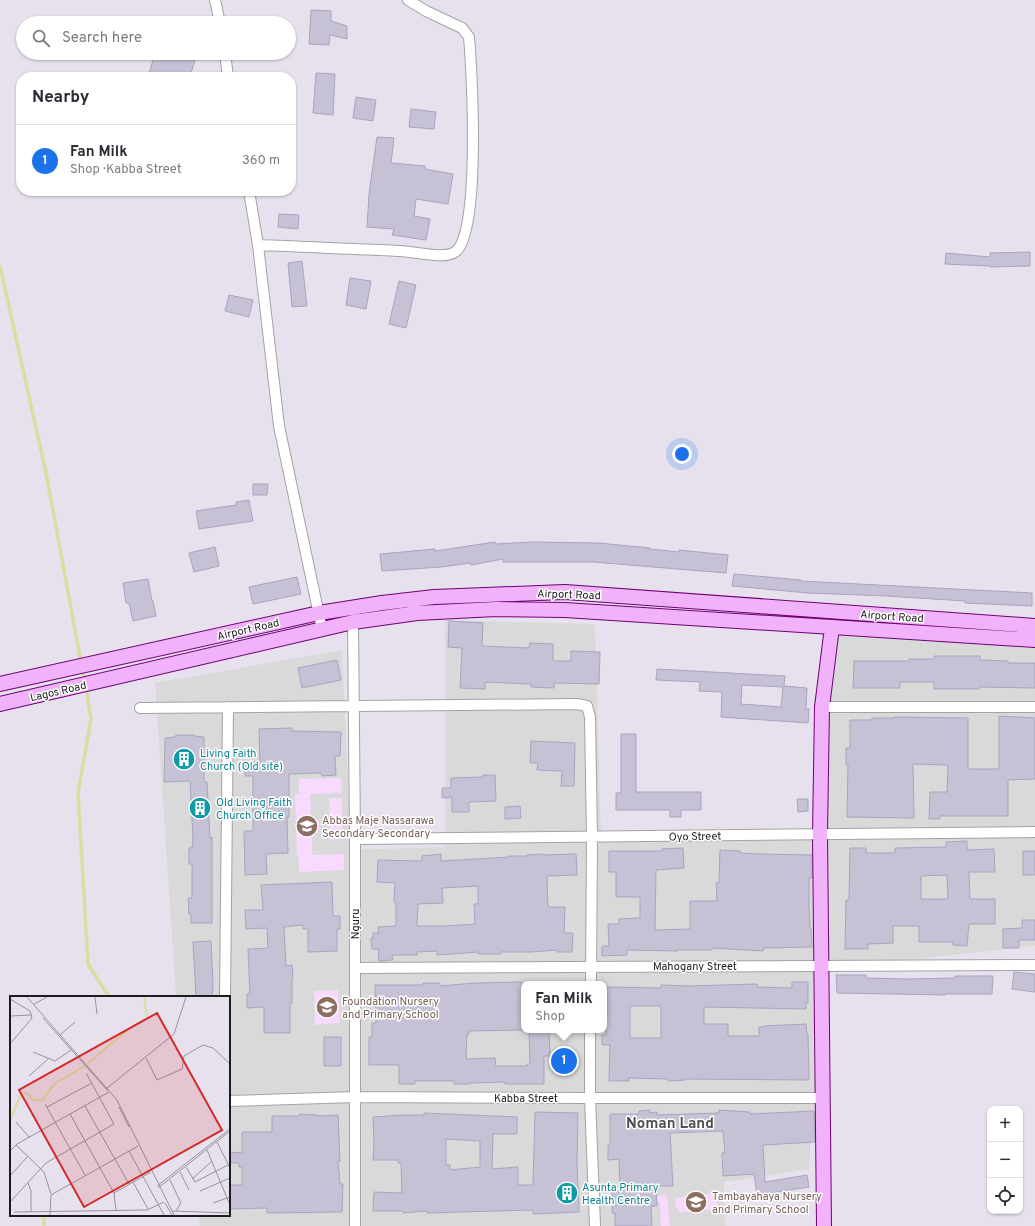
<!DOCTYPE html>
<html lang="en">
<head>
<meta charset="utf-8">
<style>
  body { margin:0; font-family:Overpass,sans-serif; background:#f7f7f7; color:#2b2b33 }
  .controls { position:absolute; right:12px; bottom:12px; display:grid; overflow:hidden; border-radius:8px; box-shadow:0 1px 3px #0004 }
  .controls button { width:36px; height:36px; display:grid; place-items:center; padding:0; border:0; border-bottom:1px solid #e1e1e2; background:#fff; color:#2b2b33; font:20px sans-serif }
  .you { position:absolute; left:682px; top:454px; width:14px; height:14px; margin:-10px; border:3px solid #fff; border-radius:50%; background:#1a73e8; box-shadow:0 0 0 6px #1a73e833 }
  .badge { display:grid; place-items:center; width:26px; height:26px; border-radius:50%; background:#1a73e8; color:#fff; font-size:13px; font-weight:700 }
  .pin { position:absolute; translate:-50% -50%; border:2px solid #fff; box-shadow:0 1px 4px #0006 }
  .popup { position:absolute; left:521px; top:981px; width:86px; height:52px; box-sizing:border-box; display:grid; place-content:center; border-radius:8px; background:#fff; filter:drop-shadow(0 1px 3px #0005); font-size:13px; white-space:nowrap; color:#7c7c81 }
  .popup b { font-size:15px; color:#2b2b33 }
  .popup::after { content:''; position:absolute; left:50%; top:100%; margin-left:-8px; border:8px solid transparent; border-top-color:#fff }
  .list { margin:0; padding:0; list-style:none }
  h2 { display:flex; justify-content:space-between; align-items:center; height:52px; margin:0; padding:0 16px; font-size:17px }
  h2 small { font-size:13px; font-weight:400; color:#7c7c81 }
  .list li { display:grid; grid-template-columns:26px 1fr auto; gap:12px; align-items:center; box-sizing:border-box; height:72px; padding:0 16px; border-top:1px solid #e1e1e2 }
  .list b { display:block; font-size:15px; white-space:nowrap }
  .list p { margin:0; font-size:13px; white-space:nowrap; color:#7c7c81 }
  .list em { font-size:13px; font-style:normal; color:#7c7c81 }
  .icon { flex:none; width:22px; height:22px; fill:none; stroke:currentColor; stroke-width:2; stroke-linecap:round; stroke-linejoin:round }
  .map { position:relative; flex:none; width:1035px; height:1226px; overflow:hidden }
  .search { position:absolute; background:#fff; box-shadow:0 1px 3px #0004; left:16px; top:16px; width:280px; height:44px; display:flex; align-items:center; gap:10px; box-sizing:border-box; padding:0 14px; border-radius:22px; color:#7c7c81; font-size:15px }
  .panel { position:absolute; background:#fff; box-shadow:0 1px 3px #0004; left:16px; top:72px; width:280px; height:124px; border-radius:16px }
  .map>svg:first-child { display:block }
  .residential { fill:#d9d9da; fill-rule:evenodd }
  .education { fill:#f8d9ff }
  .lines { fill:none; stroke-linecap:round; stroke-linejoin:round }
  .stream { stroke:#dadda0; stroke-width:3.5 }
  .building { fill:#c6c1d4; stroke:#aba3c0; fill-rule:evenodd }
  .street-casing { stroke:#a3a3a3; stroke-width:12 }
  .secondary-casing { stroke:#6c0274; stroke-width:16 }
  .street { stroke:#fff; stroke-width:10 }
  .secondary { stroke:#f2b2fb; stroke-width:14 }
  .labels { text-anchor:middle; stroke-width:3; stroke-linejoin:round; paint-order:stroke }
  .street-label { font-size:11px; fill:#1c1c1c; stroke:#fff }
  .culture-label { font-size:11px; fill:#0d838f; stroke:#fff; text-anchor:start }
  .education-label { font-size:11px; fill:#785e54; stroke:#fff; text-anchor:start }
  .district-label { font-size:15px; font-weight:bold; fill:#4f4f4f; stroke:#fff }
  .inset-river { fill:none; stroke:#dadda0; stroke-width:2 }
  .inset-road { fill:none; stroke:#96929a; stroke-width:1 }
  .view { fill:#d62828; fill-opacity:0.15; stroke:#d62828; stroke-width:2 }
  .inset-edge { fill:none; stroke:#1c1c1c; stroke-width:2 }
</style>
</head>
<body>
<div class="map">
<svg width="1035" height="1226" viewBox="0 0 1035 1226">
  <rect width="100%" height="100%" fill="#e7e1ee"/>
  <path class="residential" d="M445,620l150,4 6,217 214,-13 21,-195 199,13v300l-211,23 -15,200 -85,13 1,44h-525l-2,-11h31v-218h-53l-21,-314 187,-33 9,200 94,-3zM524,984h80v46h-80z"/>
  <path class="education" d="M341,778l1,15 -32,1 1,22 3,1 1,4h4v10h-5v6h-2v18l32,-1v16l-45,2v-15h-2l-2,-63h4v-15z
    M329,798h13l1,41 -13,1z
    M338,990l2,33 -25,2 -1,-34z
    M716,1193l2,16 -39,4 -1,-5h-2l-1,-10z
    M667,1195l3,31h-9l-1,-24h-3l-1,-6z"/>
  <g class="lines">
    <path class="stream" d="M0,266l46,207 35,189
      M82,668l3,14
      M86,688l5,31 -13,74 10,171 21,33
      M44,1226v-11"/>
  </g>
  <path class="building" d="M311,10l20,1v10l16,5v13l-17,-4 -1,10 -20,-1z
    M155,53h32l9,3 -6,21h-42z
    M316,73l19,1 -2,41 -20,-2z
    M356,97l20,3 -3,21 -20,-3z
    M411,109l25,3 -2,17 -25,-2z
    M377,137l17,1 -3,25 34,3v3l28,5 -5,30 -32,-5 -2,17 16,3 -4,21 -34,-5 2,-6 -27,-2 2,-33z
    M279,214l20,1 -1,14 -20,-2z
    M1030,252v14l-40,1v-1l-45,-2 1,-11 44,4v-4z
    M302,261l5,45 -15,1 -4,-44z
    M350,278l21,3 -5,28 -20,-4z
    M399,281l17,4 -10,43 -17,-4z
    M229,295l24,5 -4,17 -24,-6z
    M253,484h15l-1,11h-14z
    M249,500l4,21 -54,8 -3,-18 40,-6v-3z
    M495,542v2l38,-2 66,1 51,5v1l29,3v-2l49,5 -2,18 -133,-11h-90v-3l-32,6v-2l-30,4 -59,4 -2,-17 55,-5v2z
    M215,547l4,19 -25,6 -5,-19z
    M734,574l67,6v1l231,12v13l-67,-3v-2l-78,-5 -79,-3 -76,-7z
    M297,577l4,17 -48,10 -4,-17z
    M148,579l4,22h1l3,15 -23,5 -4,-18h-3l-3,-20z
    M449,621l34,2 -1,23 47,2 1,-5 23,1v17h18v-10l29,1 -1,32 -45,-1v5l-23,-1v-3l-46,-2v7l-25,-1 2,-40 -14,-1z
    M934,656h46v4l28,1v2h27v25l-56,-1v2h-45v-7h-34v6h-47l1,-27h55v-2h25z
    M337,660l4,20 -39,8 -4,-20z
    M657,669l128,7 -1,10 23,2 -1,21h3l-1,14 -87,-6 1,-25 -23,-1 1,-9 -44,-2zM742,685l41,2 -2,20 -40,-3z
    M999,716l36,2v61l-27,1v36h-68v3h-11l1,-27h17l1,-27 -35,-1 1,54 -67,-1 1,-52h-2v-17h4v-28h22v-2h22v-1l74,1v51h31z
    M292,728v3l49,1 -1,24h-5l1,19 -14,1 -1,-3 -32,1v43h-2l1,36 -22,1 1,20 -22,1 -1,-44h9v-55h-8v-14h15l-1,-33z
    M621,734h15v58h65v18h-20v7h-11v-7h-54v-17h5z
    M176,735h17l1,1 10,1v45h3l3,56 2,-1v86h-21v-9h-2l-1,-16h4v-34h-3v-16h3l1,-10 -3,-57 -26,1 1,-44 10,-1z
    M531,741l44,2 -1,43h-13l1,-15 -25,-1 1,-7h-8z
    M483,775h12l1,26 -27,1v10h-17v-15l-10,1v-10h9v-10l32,-1z
    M797,799h11v12l-10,1z
    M520,806l1,12 -16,1v-12z
    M967,841v9l27,-1 1,23h-26l1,27h25v25h-26l-2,22 -14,-1v-3h-34v-16h-26v17l-25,1v5h-23l1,-49h3l1,-52h16v5h29v-5l51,-1v-5zM947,875l1,24h-27v-23z
    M683,848l1,20 -28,2 -1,60 35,-1v-28h27l-1,-18h3l1,-33 20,1v2l20,1 52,1v23h-3v28l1,22h1l1,19 -48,1 -1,3 -51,-3v2h-35l1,1 -51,-1v5l-25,1v-10h7l-1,-22h11v-5l21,-1v-21h-24v-25h-7v-21h53v-2z
    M1023,851h12v24h-12z
    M441,854v7l68,-4v-1h18v-1l17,-1v1l32,-1 1,21 -30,1 1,31h17l-1,26h9l-1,19h-15v-2l-26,2h-30v2h-23v-2l-41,3v-4l-20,1v3h-25l1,5 -14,1 -1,-12h-6l-1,-11h2v-5h6l-1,-6 18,-1v-23l-2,-1 1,-19 -18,-1 1,-22 44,1v-5zM478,886v18h-4l1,20 -29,2h-29l1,-22 25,-1 -1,-15z
    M332,882l1,34h7v13h-3v22l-29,1v-23h-5v-4l-19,2 2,39 6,-1 1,12 -1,1v25h-2v30h-26v-26l-17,1v-14h3l-2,-45 20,-1 -1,-20 -21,1 -1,-19h18l-2,-25z
    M1022,920h13v20h-16v8h-16v-19l19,-1z
    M211,941l2,43 -1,13h-16l-3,-55z
    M1014,972l21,2v18l-23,-3z
    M836,975h30v3l43,1 46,-1v-2h38l-1,18h-47v1l-108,-2z
    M522,982v30l2,-1v19l-55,1v3h-2l-1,25 29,-1 1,8h31v-2h3l-1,-34h20l1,26h-6v28h-39v-2l-35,1v1h-16v-3h-39v3h-16v-19h-30v-28h3v-14h4l-1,-38h48v-2h17v3l35,-3z
    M792,982h16v21h-2v6l-102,-2v17h24v12h31v-9h6v-1l41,-2 1,10h1l1,46 -124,-1v1l-17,1v-2l-39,-1v3h-20l1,-36h-8v-10h4l-1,-17 2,-3v-28l54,1v-3l28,1 68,-2v3l35,1zM630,1006h30l1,2v30h-31z
    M324,1037h17v29h-17z
    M650,1110v3l7,-1v3l62,-2v-3l31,2v2l64,-3 1,31 -52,3 2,37 42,-7 2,12 -52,8 -3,-21 -31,2 -1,-23h3l-2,-22 -53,2 3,53h-17l1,20h-6l1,20h-37v-13h-3v-21h8l-1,-33 -11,1v-15l2,-1v-30h29v-3z
    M535,1112l43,1 -1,51 2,48 -46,2v-4l-106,3v-2l-24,2v-2h-30l1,-19 28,1 -1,-30h-3v-3h-25l1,-18 -1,-25 29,-2h22v-2l93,4v17h-24l-1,35 26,-2v18h15zM446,1139l34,2v26l-30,3v-5h-4z
    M300,1114l18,1v1l20,-1 2,46h-2l2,23h3l-1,28 -75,1v-5l-38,1v-24h13v-18h-3v-4h-10v-11l13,1v-21h30v-16h27z"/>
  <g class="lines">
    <g class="street-casing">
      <path id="street" d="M215,0l5,23
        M225,53l3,24
        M249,191l9,54 21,181 43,203
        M258,245c33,1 65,3 97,4 19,1 37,1 55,3 11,1 35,7 45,0 26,-17 17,-181 14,-215l-7,-9 -36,-17 -18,-11
        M353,622l2,217v387
        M822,707h213
        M140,708l437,-4 10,2 3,11 2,120 -1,147
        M355,839l680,-7
        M355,968c226,-3 453,-2 680,-3
        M225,997l3,-290
        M590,1030v68l5,128
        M229,1101l126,-4 235,1h233"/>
    </g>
    <g class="secondary-casing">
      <path id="secondary" d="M0,684l319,-71 63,-10 52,-6 131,-5 470,34
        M0,704l353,-82 64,-9 79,-4 69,1 470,30
        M824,1226l-4,-392 2,-127 10,-80"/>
    </g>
    <use href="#street" class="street"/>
    <use href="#secondary" class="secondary"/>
  </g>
  <defs>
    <g id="building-disc" transform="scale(1.15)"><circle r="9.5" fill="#0f9aa8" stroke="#fff"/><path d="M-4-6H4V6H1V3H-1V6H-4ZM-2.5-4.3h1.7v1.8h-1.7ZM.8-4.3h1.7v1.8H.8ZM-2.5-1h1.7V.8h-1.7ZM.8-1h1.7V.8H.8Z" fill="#fff"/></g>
    <g id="school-disc" transform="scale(1.15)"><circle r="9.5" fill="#8d6e63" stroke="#fff"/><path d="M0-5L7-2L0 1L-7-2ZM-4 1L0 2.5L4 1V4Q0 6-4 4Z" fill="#fff"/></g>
  </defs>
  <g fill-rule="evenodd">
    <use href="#building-disc" x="184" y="759"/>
    <use href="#building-disc" x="200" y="808"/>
    <use href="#school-disc" x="307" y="826"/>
    <use href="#school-disc" x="327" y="1007"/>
    <use href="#building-disc" x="567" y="1193"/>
    <use href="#school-disc" x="696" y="1202"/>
  </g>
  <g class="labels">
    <g class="street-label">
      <text transform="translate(569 594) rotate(2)" y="4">Airport Road</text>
      <text transform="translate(892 616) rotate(4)" y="4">Airport Road</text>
      <text transform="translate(248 629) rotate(-13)" y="4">Airport Road</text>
      <text transform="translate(58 691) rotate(-13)" y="4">Lagos Road</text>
      <text transform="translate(695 836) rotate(-1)" y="4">Oyo Street</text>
      <text transform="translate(355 924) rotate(-90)" y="4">Nguru</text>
      <text x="695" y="970">Mahogany Street</text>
      <text x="526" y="1102">Kabba Street</text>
    </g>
    <g class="culture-label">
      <text x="200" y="757">Living Faith<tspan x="200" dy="13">Church (Old site)</tspan></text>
      <text x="216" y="806">Old Living Faith<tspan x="216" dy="13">Church Office</tspan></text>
      <text x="582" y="1191">Asunta Primary<tspan x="582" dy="13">Health Centre</tspan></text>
    </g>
    <g class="education-label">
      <text x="322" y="824">Abbas Maje Nassarawa<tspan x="322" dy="13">Secondary Secondary</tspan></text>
      <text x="342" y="1005">Foundation Nursery<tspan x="342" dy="13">and Primary School</tspan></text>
      <text x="712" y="1200">Tambayahaya Nursery<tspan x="712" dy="13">and Primary School</tspan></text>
    </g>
    <g class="district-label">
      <text x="670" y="1128">Noman Land</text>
    </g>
  </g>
  <g transform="translate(10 996)">
    <rect width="220" height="220" fill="#e7e1ee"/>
    <path class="inset-river" d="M77,68l43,-36 17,-10 -3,-21M0,125l10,-25 6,-3 8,7h9l11,-16 31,-18"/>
    <path class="inset-road" d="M17,1l90,103 57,115M85,1l2,17M0,3l20,12 2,7 -22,26M24,8l13,-7M0,20l22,-1M33,22l65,73M50,39l15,-13M23,56l22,9 16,-11M136,62l11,22 25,-11 2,-13 19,-11 10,3 17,16M19,80l19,-17M96,93l68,-55 12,-37M35,108l40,71M75,110l44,78M37,111l45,-24M109,111l10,20M60,118l44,79 2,18M23,119l23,42M6,126l13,15M207,146l13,26M6,149l28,27 7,22M197,154l23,55M0,155l7,-7 92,-52M119,155l35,64M176,171l9,15 35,-18M170,176l9,18M0,180l18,-20M182,183l19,-17M160,184l11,23 -5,8M123,186l15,27M18,187l3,8v21M147,190l73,-57M148,192l72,-57M190,195l30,-13M104,197l37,-21M0,206l36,-39 68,-39 -28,-51M155,207l7,12M203,207l17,-6M163,215l57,2M4,216l133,-2 17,-8M40,219l1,-20 87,-49"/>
    <path class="view" d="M147,17l65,117 -138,77 -65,-117z"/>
    <rect width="220" height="220" class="inset-edge"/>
  </g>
</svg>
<div class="controls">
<button>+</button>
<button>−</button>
<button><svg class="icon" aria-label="locate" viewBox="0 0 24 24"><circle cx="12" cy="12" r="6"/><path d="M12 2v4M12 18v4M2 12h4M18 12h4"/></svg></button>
</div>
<div class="you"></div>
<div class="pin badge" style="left:564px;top:1061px">1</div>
<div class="popup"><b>Fan Milk</b>Shop</div>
<div class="search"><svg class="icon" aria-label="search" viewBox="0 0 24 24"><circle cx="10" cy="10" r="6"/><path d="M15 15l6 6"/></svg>Search here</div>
<section class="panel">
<h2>Nearby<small></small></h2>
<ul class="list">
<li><span class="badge">1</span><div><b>Fan Milk</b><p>Shop · Kabba Street</p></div><em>360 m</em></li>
</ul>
</section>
</div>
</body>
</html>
